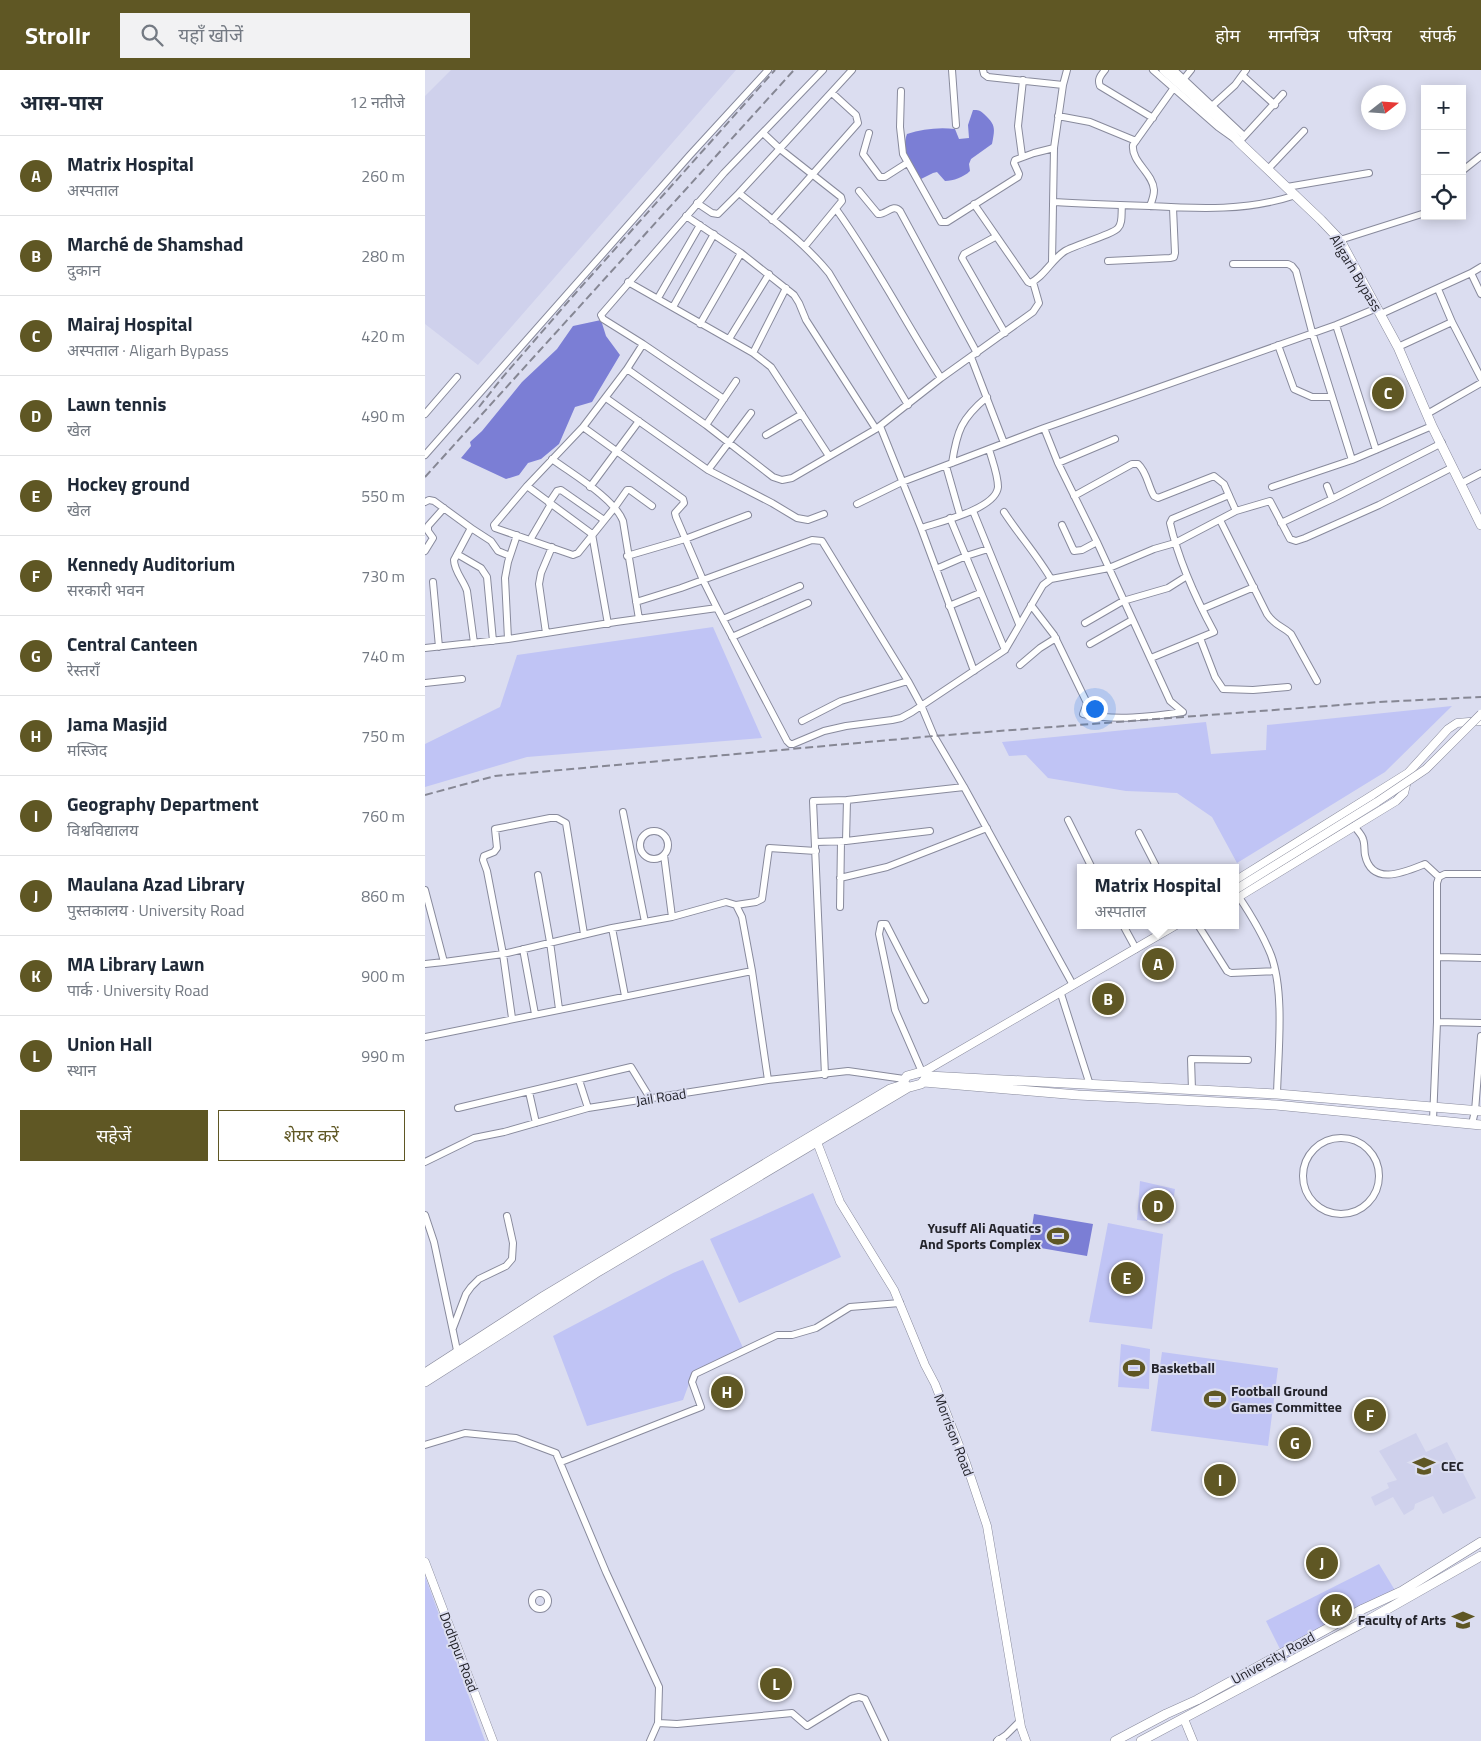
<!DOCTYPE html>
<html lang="hi">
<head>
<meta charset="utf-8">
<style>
  body { margin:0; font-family:"Titillium Web","Noto Sans Devanagari",sans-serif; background:#f2f2f3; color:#1f2937 }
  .controls { position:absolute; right:15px; top:15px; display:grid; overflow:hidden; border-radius:0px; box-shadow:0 2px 12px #0003 }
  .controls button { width:45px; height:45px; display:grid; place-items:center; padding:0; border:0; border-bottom:1px solid #e0e1e3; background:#fff; color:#1f2937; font:25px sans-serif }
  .compass { position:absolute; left:936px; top:15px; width:45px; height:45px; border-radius:50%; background:#fff; box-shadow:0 2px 12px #0003; rotate:73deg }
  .you { position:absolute; left:669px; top:638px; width:18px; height:18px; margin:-12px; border:4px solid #fff; border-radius:50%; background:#1a73e8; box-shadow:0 0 0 8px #1a73e833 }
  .badge { display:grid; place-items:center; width:32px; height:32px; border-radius:50%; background:#5f5724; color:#fff; font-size:16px; font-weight:700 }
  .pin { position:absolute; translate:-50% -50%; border:2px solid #fff; box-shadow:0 1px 5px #0006 }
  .popup { position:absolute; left:652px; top:794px; width:162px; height:65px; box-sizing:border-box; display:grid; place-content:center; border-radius:0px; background:#fff; filter:drop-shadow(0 1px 4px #0005); font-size:16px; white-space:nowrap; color:#747a83 }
  .popup b { font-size:19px; color:#1f2937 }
  .popup::after { content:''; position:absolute; left:50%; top:100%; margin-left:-10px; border:10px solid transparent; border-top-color:#fff }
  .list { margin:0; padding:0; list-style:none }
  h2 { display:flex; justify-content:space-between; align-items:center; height:65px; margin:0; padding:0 20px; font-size:21px }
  h2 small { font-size:16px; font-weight:400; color:#747a83 }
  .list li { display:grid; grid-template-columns:32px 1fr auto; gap:15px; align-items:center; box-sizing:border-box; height:80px; padding:0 20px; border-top:1px solid #e0e1e3 }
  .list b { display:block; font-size:19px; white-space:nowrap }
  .list p { margin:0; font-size:16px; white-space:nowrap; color:#747a83 }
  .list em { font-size:16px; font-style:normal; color:#747a83 }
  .actions { display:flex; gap:10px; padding:15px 20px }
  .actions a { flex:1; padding:11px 0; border:1px solid #5f5724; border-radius:0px; text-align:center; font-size:18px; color:#5f5724 }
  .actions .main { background:#5f5724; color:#fff }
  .icon { flex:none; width:28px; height:28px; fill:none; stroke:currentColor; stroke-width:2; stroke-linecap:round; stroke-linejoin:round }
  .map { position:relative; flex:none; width:1056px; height:1671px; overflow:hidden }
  header { display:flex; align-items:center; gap:30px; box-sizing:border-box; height:70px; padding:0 25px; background:#5f5724; color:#fff }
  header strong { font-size:24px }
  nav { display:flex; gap:28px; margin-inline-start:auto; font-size:18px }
  .search { width:350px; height:45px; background:#f2f2f3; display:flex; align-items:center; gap:12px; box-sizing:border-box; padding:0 18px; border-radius:0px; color:#747a83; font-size:19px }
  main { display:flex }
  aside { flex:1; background:#fff }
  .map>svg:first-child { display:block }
  .built { fill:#cfd1ec }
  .green { fill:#c0c4f5 }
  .water { fill:#7b7ed5 }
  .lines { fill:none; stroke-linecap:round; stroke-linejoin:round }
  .minor-casing { stroke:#888a9c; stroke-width:8 }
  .tertiary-casing { stroke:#888a9c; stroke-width:9 }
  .secondary-casing { stroke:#888a9c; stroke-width:10 }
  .minor { stroke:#fff; stroke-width:6 }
  .tertiary { stroke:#fff; stroke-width:8 }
  .secondary { stroke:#fff; stroke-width:9 }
  .rail { stroke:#868794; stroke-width:2; stroke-dasharray:8 4; stroke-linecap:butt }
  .tertiary-bridge-casing { stroke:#888a9c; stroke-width:9; stroke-linecap:butt }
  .tertiary-bridge { stroke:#fff; stroke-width:8 }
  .labels { text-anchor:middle; stroke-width:4; stroke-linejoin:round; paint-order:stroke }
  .street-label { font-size:14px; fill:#24242b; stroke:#dbddf0 }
  .poi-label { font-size:14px; font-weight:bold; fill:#24242b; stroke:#dbddf0; text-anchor:start }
</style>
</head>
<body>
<header>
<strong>Strollr</strong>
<div class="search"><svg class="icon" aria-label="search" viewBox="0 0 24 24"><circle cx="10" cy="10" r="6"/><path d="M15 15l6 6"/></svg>यहाँ खोजें</div>
<nav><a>होम</a><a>मानचित्र</a><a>परिचय</a><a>संपर्क</a></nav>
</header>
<main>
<aside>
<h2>आस-पास<small>12 नतीजे</small></h2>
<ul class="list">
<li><span class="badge">A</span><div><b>Matrix Hospital</b><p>अस्पताल</p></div><em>260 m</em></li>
<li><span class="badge">B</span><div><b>Marché de Shamshad</b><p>दुकान</p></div><em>280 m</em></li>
<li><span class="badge">C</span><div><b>Mairaj Hospital</b><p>अस्पताल · Aligarh Bypass</p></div><em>420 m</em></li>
<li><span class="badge">D</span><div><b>Lawn tennis</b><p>खेल</p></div><em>490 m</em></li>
<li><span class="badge">E</span><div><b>Hockey ground</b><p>खेल</p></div><em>550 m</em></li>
<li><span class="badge">F</span><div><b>Kennedy Auditorium</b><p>सरकारी भवन</p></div><em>730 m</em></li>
<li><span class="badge">G</span><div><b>Central Canteen</b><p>रेस्तराँ</p></div><em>740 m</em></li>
<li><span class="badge">H</span><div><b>Jama Masjid</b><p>मस्जिद</p></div><em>750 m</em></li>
<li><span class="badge">I</span><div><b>Geography Department</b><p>विश्वविद्यालय</p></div><em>760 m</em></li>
<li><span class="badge">J</span><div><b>Maulana Azad Library</b><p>पुस्तकालय · University Road</p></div><em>860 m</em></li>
<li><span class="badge">K</span><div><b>MA Library Lawn</b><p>पार्क · University Road</p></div><em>900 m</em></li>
<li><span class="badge">L</span><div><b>Union Hall</b><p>स्थान</p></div><em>990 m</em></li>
</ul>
<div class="actions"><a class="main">सहेजें</a><a>शेयर करें</a></div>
</aside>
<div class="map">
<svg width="1056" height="1671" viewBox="0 0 1056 1671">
  <rect width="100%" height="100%" fill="#dbddf0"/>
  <path class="built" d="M26,0h285l-258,295 -53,-41v-228z
    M991,1363l10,19 21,-10 29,56 -33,16 -10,-18 -18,8 -1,5 -10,6 -11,-18 -18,9 -4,-9 18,-9 -2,-5 10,-3 -18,-29z"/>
  <path class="green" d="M288,557l49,111 -235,19 -102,30v-43l75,-37 17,-52z
    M1027,636l-67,66 -148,91 -25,-46 -35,-24 -51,-2 -78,-13 -22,-23 -17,1 -7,-14 204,-20 5,32 55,-4 1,-25z
    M715,1111l35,8 -5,34 -33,-3z
    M388,1123l28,64 -102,46 -29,-64z
    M683,1153l55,11 -11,95 -63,-7z
    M278,1190l41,90 -51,23 -10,27 -96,26 -34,-90 120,-63z
    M696,1274l29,5 -1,40 -31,-2z
    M737,1282l116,16 -10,78 -117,-15z
    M954,1494l17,28 -111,67 -19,-38z
    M0,1506l60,165h-60z"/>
  <path class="water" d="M548,40c5,0 7,0 11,4 12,11 11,14 8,30l-21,15 -2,5 1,7c-6,6 -17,10 -25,10l-8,-9 -4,1 -12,6c-12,-11 -20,-29 -14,-45 15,-5 32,-7 48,-5l4,10 10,-1 -1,-13z
    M176,250l5,16 14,19 -28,47 -17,5 -16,37 -18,15 -13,4 -9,12 -13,4 -45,-21 10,-12 -1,-4 12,-11 40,-49 35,-33 16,-23z
    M609,1144l59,10 -6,32 -58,-10z"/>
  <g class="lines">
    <g class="minor-casing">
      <path id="minor" d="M427,0l-113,123c31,25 65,49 90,80l79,132
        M527,0l4,55
        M558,0l1,4 4,3 75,8
        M680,0c-4,5 -8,9 -5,16l53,32
        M728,0l65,57 21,15 44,-48
        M749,0l70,66
        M818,6l32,29
        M758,10l8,-10
        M476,21l-1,36 3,27 38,68h6l71,-45 1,-3 -5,-11 1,-3 19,-7 20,-5
        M787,36l23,-21 11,-15
        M633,46l32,6 46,19
        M338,63l17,16 61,48 1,4 -37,45
        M444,63l-6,21 17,23h5l22,-14
        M597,86l-4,-30 5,-46
        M843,99l36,-38
        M1037,101l19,-15
        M862,117l82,-14
        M434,121l19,23c8,1 15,-11 22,-3l77,142
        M629,132c32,2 64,3 96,4 50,3 98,5 146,-11
        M272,133l15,10 6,1 21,-21
        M549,134l54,78 2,1c13,-5 22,-24 35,-32 10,-6 49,-17 53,-23 5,-5 3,-15 4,-22
        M725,136c2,-5 4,-10 4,-16 -1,-17 -23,-28 -21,-45l40,-56
        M411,139c39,54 69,113 105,169
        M261,146l55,37 53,42 5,8 7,17 70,109
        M347,150l86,-97 -2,-8 -24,-22
        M570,167l-31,17 -2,4 43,75
        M915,170l85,-27
        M683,191l62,-3 4,-1 1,-4 -2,-45
        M627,192l2,-114 9,-63 4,-15
        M808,194h55l4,2 4,5 16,61 40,128 -80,27
        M1046,203l10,-6
        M203,212l125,71 18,14 58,89
        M1013,219l14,33 29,56
        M233,228l42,-73
        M248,237l41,-73
        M956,244l90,-41 10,21
        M275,254l41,-71
        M911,255l40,125
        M304,269l40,-65
        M218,274l-16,25 -44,58 -56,59 -33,39 1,3 78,27 5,-2 37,-46 12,-17h3l22,16
        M853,275l16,44 18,8h20
        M973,277l54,-25
        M328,283l33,-65
        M546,287l33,86
        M202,299l79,56 67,52 9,3 10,-2 84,-49 65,-51 92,-66 6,-9 -6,-21
        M181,328l102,72 64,33 25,15 11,2 16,-6
        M299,329l-81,-55 -40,-25 -2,-4 123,-142 99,-103
        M0,344l32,-37
        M1002,344l54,-31
        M281,355l30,-44
        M455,356l41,102 53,143
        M158,357l100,72 1,4 -9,10 1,4 27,63 14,28
        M341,365l36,-21
        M0,385l265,-300 78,-85
        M127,389c20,15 62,39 71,62l16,98
        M927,390l80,-34
        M527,393c5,-32 9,-44 35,-66
        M633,393l57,-24
        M521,396l14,49
        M283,400l43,-57
        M1037,413l19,-10
        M102,416l65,48 16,90
        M902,416l5,13 110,-56
        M165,417l49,-66
        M649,426l58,-32h6c9,8 10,22 16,32l4,2 56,-22 10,8 12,27 34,-10 20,38 6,2 9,-3 74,-33 74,-38
        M0,432l4,-2 5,1 37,27 -17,32c0,11 10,21 13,31l7,52
        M124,433l8,-12 4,-1 43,30
        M432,434l45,-22 142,-54 292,-103 41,-17
        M548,441l46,113
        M579,442c15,23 33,43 47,67
        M525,448l55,132
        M795,450l47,94c8,12 14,11 24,20l26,47
        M856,453l51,-24
        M637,455l12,26 8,-1 15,-8
        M46,458l20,13 7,10 12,5
        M496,458c18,-6 75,-19 77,-41 0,-12 -6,-27 -9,-38
        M105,470l21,-36
        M0,481l8,-13 -5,-7v-5l16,-18
        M32,484l24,14 6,9 6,64
        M202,486l58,-17 63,-24
        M511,499l30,-13 22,-7
        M8,512l6,65
        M211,532l45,-14 131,-48 10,1 86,140 13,24 13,31 30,51 109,198
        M606,535l23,30 33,68 -4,11c32,7 67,3 100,-2l-13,-11 -73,-159 -39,-79 -14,-35
        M524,536l31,-13
        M777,539l52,-22
        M298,549l77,-33
        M660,553l38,-22 45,-13 19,-12
        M121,563l-7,-49 2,-11 11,-26
        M307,567l76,-34
        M775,568l15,39 8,12 30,1 35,-3
        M83,569l-3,-61 3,-16 9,-27
        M665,574l42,-24
        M0,578l83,-9 108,-17 101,-14 70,133 3,3h3l31,-13 22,-5 46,-6 9,-2 11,-6 93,-62 38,-65 8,-6 58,-11 45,-19 21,-6 61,-32
        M726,588l63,-26c-19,-35 -35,-70 -44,-109l2,-4 57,-24
        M595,595l20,-17 16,-10
        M0,613l37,-4
        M377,651l39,-20 67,-20
        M198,742l22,110
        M643,750l24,48
        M929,756c3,4 8,9 9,13 2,5 1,11 2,16 7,32 40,17 60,9l14,13
        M215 775a14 14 0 1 1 28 0a14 14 0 1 1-28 0Z
        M714,763l18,35
        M421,771l1,-41 117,-13
        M391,772l30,-1 84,-10
        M239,785l8,62
        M113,805l12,67 9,67
        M415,808l47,-11 100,-39
        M0,820l19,72 59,-8 109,-26 60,-11 54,-15 10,3 6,12 10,54 16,109
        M814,827c12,18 24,38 32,58 14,38 7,98 6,139
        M311,835l20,-3 6,-3 7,-51 47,3
        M415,837l1,-66
        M698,855l13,24
        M773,855l29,46 4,2 44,-2
        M187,858l13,68
        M98,879l12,65
        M1013,887l43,1
        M0,894l19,-2
        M636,924l29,91
        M87,948l-9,-64 -16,-83 -4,-11 1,-4 10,-4 3,-4 -2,-19 55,-11h7l9,5 18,111
        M1012,952l44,1
        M0,967l327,-66
        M497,1002l-27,-62 -16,-76 2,-10h5l2,4 37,72
        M400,1005l-12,-274 34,-1
        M154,1010l9,28
        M767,1020l-1,-31 57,1
        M104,1022l7,31
        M33,1038l173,-41 19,31
        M1008,1050l4,-98v-139l2,-6 6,-3h36
        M1047,1054l3,-13 6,-75
        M878 1106a38 38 0 1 1 76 0a38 38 0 1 1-76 0Z
        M0,1092l49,-24 30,-6 84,-24 180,-28 80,-9 56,8
        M0,1145l9,27 24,113
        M28,1258l13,-34 5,-7 8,-8 27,-13 6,-7 1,-16 -6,-27
        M0,1375l40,-12 51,5 40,15 50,119 53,115 -1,36 -8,18
        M136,1392l140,-55 -9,-25 3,-8 82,-39h15l24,-7 34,-21 50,-4
        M107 1531a8 8 0 1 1 16 0a8 8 0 1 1-16 0Z
        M233,1653l19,1 115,-11 15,13 44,-27 8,-2 6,2 20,42
        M572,1671l9,-6 14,-14"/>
    </g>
    <g class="tertiary-casing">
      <path id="tertiary" d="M810,811l173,-108 40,-44 9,-6 24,-2
        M810,829l161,-98 8,-8 4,-16
        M500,1001l251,-146
        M390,1067l25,65 54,88 31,75 10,19 31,79 21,63 34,201 5,14
        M0,1492l68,179
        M759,1649l9,22
        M574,1670l3,1"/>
    </g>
    <g class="secondary-casing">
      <path id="secondary" d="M739,0l54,48 21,24 82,78 19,20 58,107 34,79 49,99
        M499,1012l154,13 198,10 205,20
        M478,1015v-3l4,-6 18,-5 3,5 349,18 204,17
        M0,1303l119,-77 346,-207 13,-4 7,2 11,-3 7,-8
        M0,1312l171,-109 313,-186
        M690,1671l51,-27 31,-14 166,-91 39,-18 79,-49
        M716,1671l229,-122 111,-63"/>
    </g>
    <use href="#minor" class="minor"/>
    <use href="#tertiary" class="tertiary"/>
    <use href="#secondary" class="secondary"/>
    <path class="rail" d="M54,337l23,-29 71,-82 202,-226
      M0,407l369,-407
      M0,725l70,-19 439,-40 445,-34 102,-5"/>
    <g class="tertiary-bridge-casing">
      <path id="tertiary-bridge" d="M810,820l142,-88 49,-33 55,-55"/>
    </g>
    <use href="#tertiary-bridge" class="tertiary-bridge"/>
  </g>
  <defs>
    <g id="stadium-bare" transform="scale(1.725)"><path d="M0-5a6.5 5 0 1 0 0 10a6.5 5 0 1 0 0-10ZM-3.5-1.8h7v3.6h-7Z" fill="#5f5724" stroke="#dbddf0" stroke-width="2.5" paint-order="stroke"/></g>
    <g id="university-bare" transform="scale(1.725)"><path d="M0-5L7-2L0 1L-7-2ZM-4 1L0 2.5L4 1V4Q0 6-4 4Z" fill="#5f5724" stroke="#dbddf0" stroke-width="2.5" paint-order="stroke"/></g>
  </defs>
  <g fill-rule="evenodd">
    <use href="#stadium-bare" x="633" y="1166"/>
    <use href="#stadium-bare" x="709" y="1298"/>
    <use href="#stadium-bare" x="790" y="1329"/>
    <use href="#university-bare" x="999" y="1396"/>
    <use href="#university-bare" x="1038" y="1550"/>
  </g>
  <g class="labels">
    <g class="street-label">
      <text transform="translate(931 203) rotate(59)" y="5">Aligarh Bypass</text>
      <text transform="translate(236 1027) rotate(-9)" y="5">Jail Road</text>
      <text transform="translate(529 1365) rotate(69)" y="5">Morrison Road</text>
      <text transform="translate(34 1582) rotate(69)" y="5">Dodhpur Road</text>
      <text transform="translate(848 1588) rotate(-29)" y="5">University Road</text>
    </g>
    <g class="poi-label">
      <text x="616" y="1163" text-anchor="end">Yusuff Ali Aquatics<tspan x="616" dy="16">And Sports Complex</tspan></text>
      <text x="726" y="1303">Basketball</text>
      <text x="806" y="1326">Football Ground<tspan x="806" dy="16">Games Committee</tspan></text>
      <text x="1016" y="1401">CEC</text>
      <text x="1021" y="1555" text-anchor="end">Faculty of Arts</text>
    </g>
  </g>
</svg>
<div class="controls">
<button>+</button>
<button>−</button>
<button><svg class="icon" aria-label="locate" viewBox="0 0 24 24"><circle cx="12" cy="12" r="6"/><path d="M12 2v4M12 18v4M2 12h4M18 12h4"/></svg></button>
</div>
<svg class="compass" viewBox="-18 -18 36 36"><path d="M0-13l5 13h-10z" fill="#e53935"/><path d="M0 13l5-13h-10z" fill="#747a83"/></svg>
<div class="you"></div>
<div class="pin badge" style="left:733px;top:894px">A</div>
<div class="popup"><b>Matrix Hospital</b>अस्पताल</div>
<div class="pin badge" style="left:683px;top:929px">B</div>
<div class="pin badge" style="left:963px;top:323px">C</div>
<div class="pin badge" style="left:733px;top:1136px">D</div>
<div class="pin badge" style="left:702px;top:1208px">E</div>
<div class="pin badge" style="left:945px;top:1345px">F</div>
<div class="pin badge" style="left:870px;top:1373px">G</div>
<div class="pin badge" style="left:302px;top:1322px">H</div>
<div class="pin badge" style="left:795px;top:1410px">I</div>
<div class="pin badge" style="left:897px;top:1493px">J</div>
<div class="pin badge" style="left:911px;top:1540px">K</div>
<div class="pin badge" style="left:351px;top:1614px">L</div>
</div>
</main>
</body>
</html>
